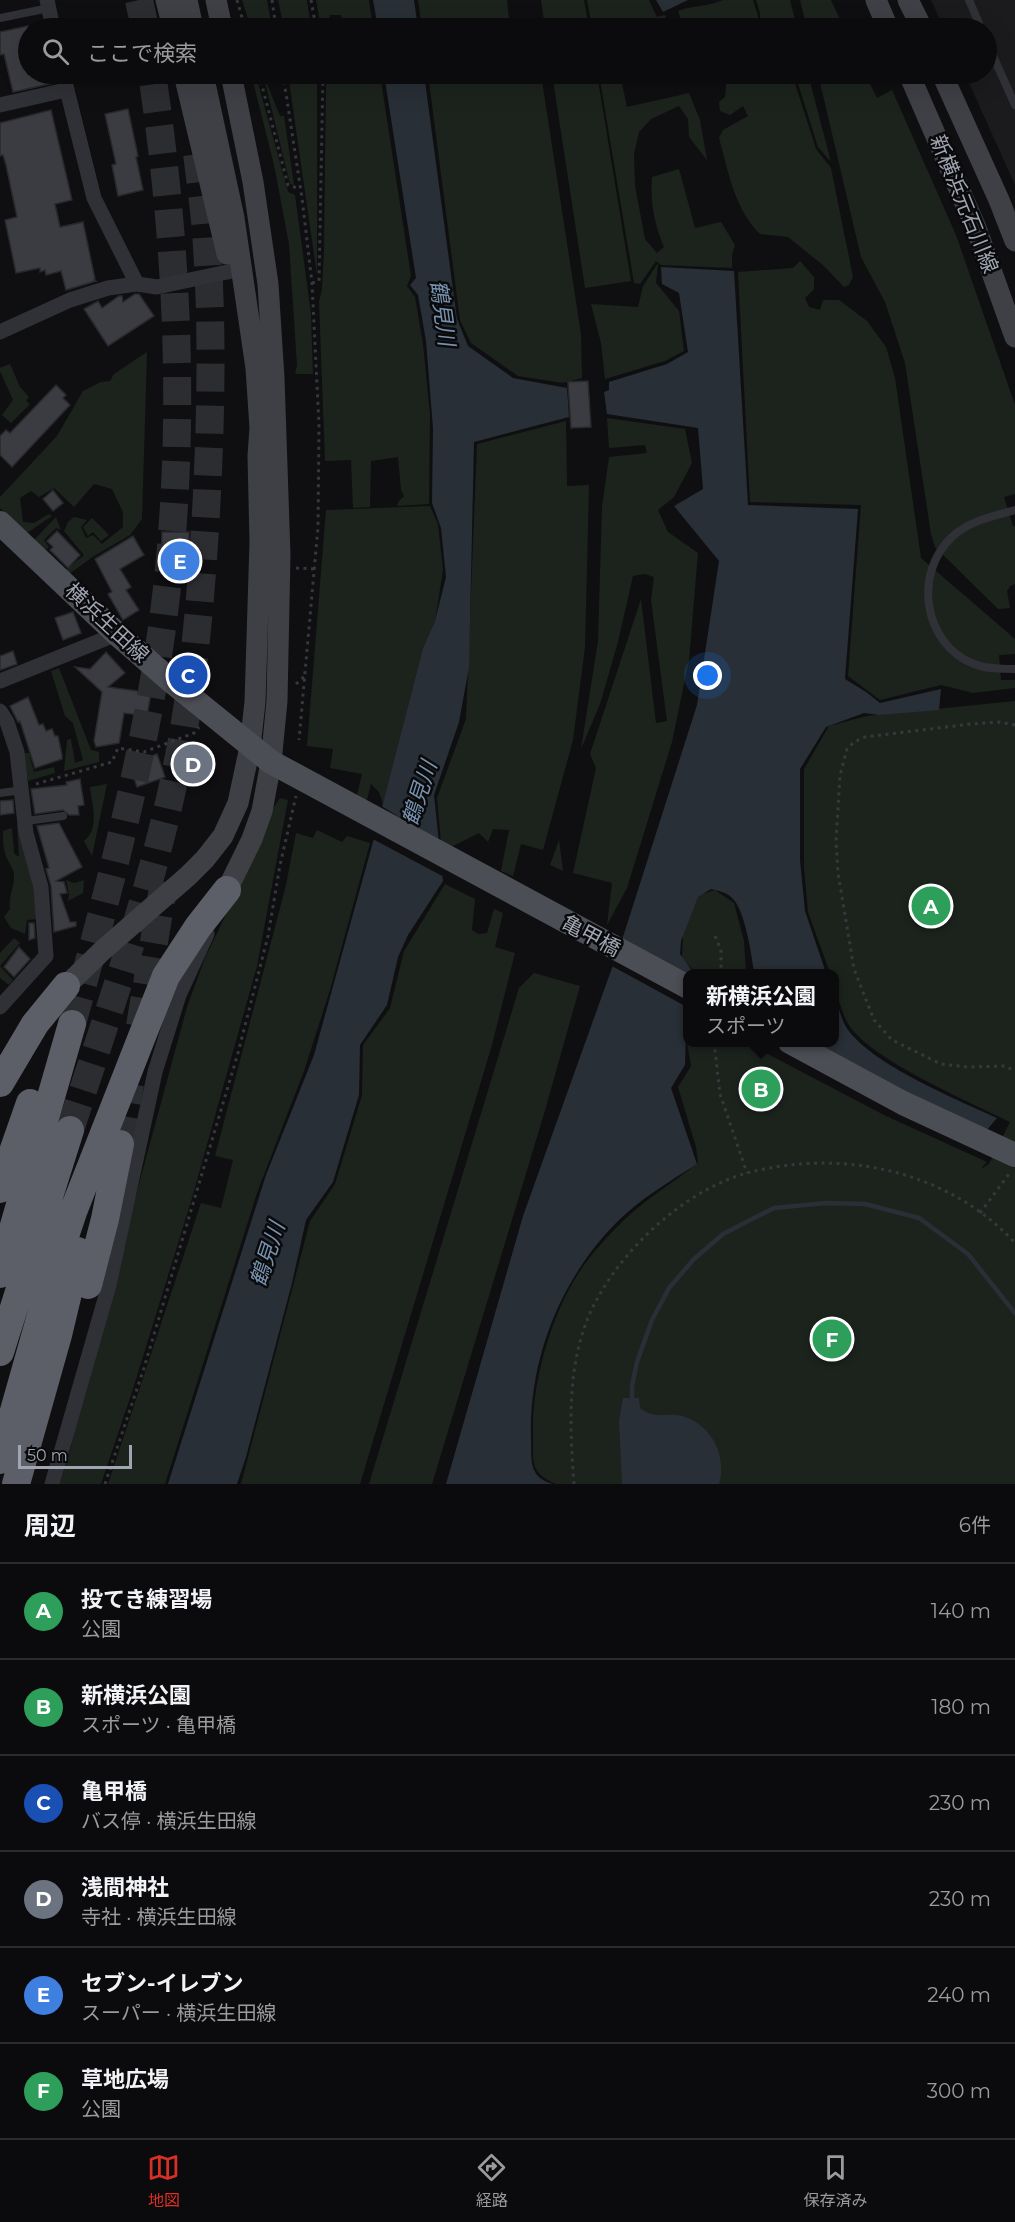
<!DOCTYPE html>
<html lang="ja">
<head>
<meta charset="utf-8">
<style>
  body { margin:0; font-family:Montserrat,"Noto Sans JP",sans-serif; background:#19191b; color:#f1f3f6 }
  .scale { position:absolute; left:18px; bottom:15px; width:114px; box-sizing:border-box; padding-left:6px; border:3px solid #a0a5b2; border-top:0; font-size:16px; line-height:21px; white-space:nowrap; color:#a0a5b2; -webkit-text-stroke:4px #0a0a0c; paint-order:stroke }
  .you { position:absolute; left:708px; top:676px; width:21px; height:21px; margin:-15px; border:4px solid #fff; border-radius:50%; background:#1a73e8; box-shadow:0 0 0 9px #1a73e833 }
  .badge { display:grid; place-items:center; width:39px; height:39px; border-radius:50%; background:#d93025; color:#fff; font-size:20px; font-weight:700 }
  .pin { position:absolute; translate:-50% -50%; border:3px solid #fff; box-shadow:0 2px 6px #0006 }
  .popup { position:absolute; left:683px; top:969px; width:156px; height:78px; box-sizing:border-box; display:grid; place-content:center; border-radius:12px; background:#0b0b0d; filter:drop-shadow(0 2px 4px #0005); font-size:20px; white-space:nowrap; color:#9a9b9d }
  .popup b { font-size:22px; color:#f1f3f6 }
  .popup::after { content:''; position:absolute; left:50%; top:100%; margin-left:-12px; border:12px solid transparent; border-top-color:#0b0b0d }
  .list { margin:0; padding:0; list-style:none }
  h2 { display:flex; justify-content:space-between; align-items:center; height:78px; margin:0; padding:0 24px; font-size:26px }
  h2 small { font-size:20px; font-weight:400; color:#9a9b9d }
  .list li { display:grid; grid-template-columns:39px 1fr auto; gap:18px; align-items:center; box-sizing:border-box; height:96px; padding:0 24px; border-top:2px solid #2b2b2e }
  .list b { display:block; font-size:22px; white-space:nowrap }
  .list p { margin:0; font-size:20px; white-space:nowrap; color:#9a9b9d }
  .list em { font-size:20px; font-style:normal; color:#9a9b9d }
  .icon { flex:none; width:33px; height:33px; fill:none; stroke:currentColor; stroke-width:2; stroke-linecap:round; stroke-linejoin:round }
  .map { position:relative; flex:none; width:1015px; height:1484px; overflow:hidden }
  .search { position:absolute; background:#0b0b0d; box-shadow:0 6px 24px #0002; left:18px; right:18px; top:18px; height:66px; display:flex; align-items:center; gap:15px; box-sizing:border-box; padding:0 21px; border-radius:33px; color:#9a9b9d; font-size:22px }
  .sheet { height:654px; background:#0b0b0d }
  nav { display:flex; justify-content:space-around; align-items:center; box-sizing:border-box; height:84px; border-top:2px solid #2b2b2e; background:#0b0b0d; font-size:16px; color:#9a9b9d }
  nav a { display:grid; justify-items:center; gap:3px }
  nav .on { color:#d93025 }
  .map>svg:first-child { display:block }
  .built { fill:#1b1b1e }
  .green { fill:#1c231d }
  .water { fill:#282f36 }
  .pier { fill:#0f0f11 }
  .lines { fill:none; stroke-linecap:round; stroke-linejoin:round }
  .stream { stroke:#282f36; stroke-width:4.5 }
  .building { fill:#3b3c41; stroke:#29292d; stroke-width:1.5 }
  .highway-tunnel { stroke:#2c2d31; stroke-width:28; stroke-dasharray:28 14; stroke-linecap:butt }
  .path { stroke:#36383d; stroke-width:3; stroke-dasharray:3 4.5; stroke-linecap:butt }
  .lane { stroke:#303136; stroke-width:8 }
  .street { stroke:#303136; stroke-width:15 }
  .secondary { stroke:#3e4046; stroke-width:21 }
  .primary { stroke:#4c4e55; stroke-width:24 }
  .highway { stroke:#5c5f67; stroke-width:28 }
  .labels { text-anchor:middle; stroke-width:5; stroke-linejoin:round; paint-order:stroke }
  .street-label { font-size:21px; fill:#a0a5b2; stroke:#0a0a0c }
  .water-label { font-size:22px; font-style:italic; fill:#7692ae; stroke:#0a0a0c }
</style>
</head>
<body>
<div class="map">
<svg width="1015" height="1484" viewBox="0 0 1015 1484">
  <rect width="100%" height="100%" fill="#0f0f11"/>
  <path class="built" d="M931,0h84v185l-50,-111h21v-46h-42z"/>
  <path class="green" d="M242,0h25l5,28h-21z
    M278,0h29l3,21 -27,2z
    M316,0h53l4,28h-28l-4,-13h-11l-3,13h-6z
    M418,0h89l3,28h9h-97z
    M541,0h43l5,28h-44z
    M587,0h62l8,17 8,-2 6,13h-79z
    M723,0h30l5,16v12h-74l-6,-17c15,-6 30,-4 45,-11z
    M756,0h34l7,28h-37v-15z
    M800,0h31l13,28h-37z
    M251,74h3l4,9 30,109 7,3 16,119 2,60h-18l2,-9 -8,-121 -15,-79z
    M263,74l17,42h4l10,69 -4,-1z
    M288,74h29v201z
    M329,74h51l31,202 -4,10 8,11 8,47 7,70 -1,90 -32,2 2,-5 5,-5 -3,-6 -3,-33 -27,4 -1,46 -17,1 -2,-48 -26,1 -6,-159 3,-13 2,-39 2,-164z
    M428,74h113l40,260 1,44 -19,5 -45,-7 -47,-33 -11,-23z
    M552,74h45l34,207 -46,7z
    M599,74h21l7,33 62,-14 11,27 7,40 -18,-23 -1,-18 -9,-13 -28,13 -12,13 -5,22 1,32 10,53 12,14 7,-6c-10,-24 -14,-45 -12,-70l27,-8 16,59 26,-6 14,23 -3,10v13l-71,-3 -5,-4 -16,23 -6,-1z
    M727,74h65l24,75 15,19 22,109 -4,8 -5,2 -20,-21 -36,-29 -28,-3c-25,-24 -32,-63 -41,-96l4,-8 25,-14 -5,-10 -13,9 -10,-4 -1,-9 6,-5z
    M795,74h13l23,88 -13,-15z
    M818,74h47l12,24 15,-8 64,145 59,170v89l-11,3 9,29h2v58l-5,2 -3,5 3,17 -12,1 -63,-62 -4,-13 -26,-171 -20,-61 -24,-45z
    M800,261l14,16v12l-9,9 4,9 11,3 3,-10h16l28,21 19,26 9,31 26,180 94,81v15l-16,1 2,25h14v8l-42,5 -32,-8 -61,15 -32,-24 13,-171 -111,-3 -12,-230 55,-4z
    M658,263l-2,20 23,28 5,40 -19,10 -60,18 -4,-36 -10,-39 47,3 5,-21z
    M147,352l-5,167 -12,16 -36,21 -25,18 -2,-5 17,-14 -20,-24 4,-9 6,-5 13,3 -6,7 5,11 7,-3 9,9 21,-17v-15l-11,-23 -18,-5 -20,23 -20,-19 -15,9 -8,-6 -11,7 3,24 11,1 15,-9 3,2 -25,17 -27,-25v-11l57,-61 26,-45 18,-9 9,-1 4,-7z
    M10,364l10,23 9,10 -3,4 4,3 -19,19 -9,-8 11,-15 -13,-29v-3z
    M607,418l78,11 7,34 -18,34 -16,13 10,22 30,21 -9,107 -17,82 -45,146 -20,37 5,-42 -39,-10 23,-105 -6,-14 51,-155 15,124 11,-2 -16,-121 3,-23 -9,-3 -12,2 -15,66 -18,62 -19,45 17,-108 4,-134 7,-50 38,-4 -2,-8 -36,3z
    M566,421l1,65 22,-1 -4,162 -12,93 -30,110 -22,-6 -8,32 -12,-5 8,-41 -16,-1 -5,13 -9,-9 -26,13 -12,-3 -4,-45 29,-79 11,-275z
    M430,506l8,18 5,46 -8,51 -12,27 -40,156 -4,-12 -8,-8 -6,23 -10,-4 7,-29 -32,-6 3,-19 -26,-3 19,-236z
    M56,517l5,13 -5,-2 -12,12 5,7 -4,3 -11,-10z
    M92,518l17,17 -8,6 -8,-9 -5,4 -5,-9z
    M59,668l32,82 8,2v10l-35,9 3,-31 4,-1 4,24 8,-3 -10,-37 -8,-7 -14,-45z
    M1015,701v783h-459c-29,-12 -22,-25 -23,-53 -1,-49 18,-115 45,-157 12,-19 28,-36 44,-52 23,-23 51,-39 76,-59l-2,-16 -18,-60 13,-21 -5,-29 1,-10 1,15 59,1 137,72 103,47 -5,5 1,1 6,-4 21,-42c-38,-19 -144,-64 -163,-100 -7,-14 -12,-33 -13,-48l-4,-1 -22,-61 -4,-45v-98l25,-43 38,-10z
    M24,753h5l5,19 20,-5 1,6 -27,8z
    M107,784l-15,72 -8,-15c16,-13 8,-36 6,-54z
    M280,798l8,2 -31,166 -65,232 -60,194 -31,92h-41l11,-37 2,-20 114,-420 18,-49 17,-35 41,-100z
    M22,823l12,54 4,42 -11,1 -2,14 -14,-6 -7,-11 6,-8c-2,-13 5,-23 4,-35 -1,-7 -6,-12 -8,-18 -3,-8 -3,-17 -3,-25l9,-3 2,25 5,4 -2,-33z
    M317,830l25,12 5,-6 23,7 -40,147 -26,81 -46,119 -93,294h-57l93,-281 20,5 12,-48 -18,-4 71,-271 10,-52 17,5z
    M559,840l4,31 -13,-6z
    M66,880l8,3 10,-3 -1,13 -15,8 1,-7z
    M445,884l30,15 -3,31 6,4 9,-1 7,-24 9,4 -8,34 20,6 -23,92 -132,439h-119l69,-263 25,-37 27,-89 1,-50 27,-37 14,-57z
    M715,890l19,13 10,38 2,32h-51l-13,-15 1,-24 13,-38z
    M14,938l6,5 -20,23 13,14 -4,5 -9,-7v-25z
    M534,973l46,13 -36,128 -112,370h-63l150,-496z"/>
  <path class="water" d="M373,0h41l4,28h-40z
    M656,0h32l-25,12z
    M384,74h40l33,245 11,27 45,32 54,10 2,29 -95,25 -5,225 -10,55 -25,73 9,86 -35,54 -10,22 -11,48 -27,40 -1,50 -26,87 -27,38 -14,63 -46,174 -9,27h-69l98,-309 48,-120 59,-213 50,-194 12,-27 11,-44 -5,-49 -9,-25 1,-75 -7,-87 -8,-46 -8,-10 6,-7z
    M661,267l73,4 14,234 110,4 -13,170 21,13 14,11 61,-14 -2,21 -60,5 -15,-2 -38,14 -26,42v91l5,51 21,62h-72c-2,-17 -9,-62 -21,-74 -6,-7 -14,-8 -22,-10l-13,8 -17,44 -1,13 12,17v2l-4,1 -3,91 -14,23 26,76c-27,17 -55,34 -78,56 -57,56 -90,137 -88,216 1,22 -4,41 22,48h-107l77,-268 99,-276 75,-235 22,-144 -45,-55 29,-17 -5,-61 -91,-14 -3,-22 5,-2v-8l58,-18 21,-12 -9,-59 -17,-9z
    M835,996c3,10 6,22 11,31 24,37 110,72 151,91l-11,13 -73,-33 -102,-55 23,-1z
    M623,1398h16l1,10c16,13 28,3 45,9 27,9 42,39 34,67h-97l-3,-63z"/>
  <path class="pier" d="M380,805l63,40 3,33 -75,-40z
    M619,940l68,37v30l-77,-42z"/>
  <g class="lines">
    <path class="stream" d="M632,1404v-18l5,-24 15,-42 17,-32 25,-29 29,-25 51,-26 52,-5 39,1 54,14 49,36 47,59"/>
  </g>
  <path class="building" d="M28,26v48h24l2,9 -41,9 -9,-38 -4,1v-23z
    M128,109l10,47 -2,1 7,33 -25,6 -6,-31 4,-1 -11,-50z
    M51,110l21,90 -17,4 5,23 23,-5 12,57 -1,1 2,1 -30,9 -5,-19 -15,4 -1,-5 -5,2v-4l-24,5 -11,-53 12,-3 -11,-52 -3,-10 -3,1v-33z
    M135,294h4l15,22 -46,30 -24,-37 14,-8 4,7 17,-12h3l1,6z
    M588,381l3,46 -20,1 -3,-46z
    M56,385l10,10 -3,3 7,7 -58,62 -12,-12v-19l6,-6 4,3z
    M53,490l10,13 -10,8 -10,-12z
    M57,531l23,24 -12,13 -18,-18 3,-3 -6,-6z
    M162,532h27v13h3l-1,30 -30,-1z
    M133,536l11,19 -24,14 11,18 -5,3 13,20 -16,10 -15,-26 4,-2 -17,-33z
    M73,612l8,21 -18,7 -8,-22z
    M13,651l4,13 -17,6v-14z
    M106,652l19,21 -17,14 43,6 -4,23 -23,-3 -5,30 -23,4 -2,-6 8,-49 -27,-25 15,2z
    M28,697l11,28 4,-1 3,7 6,-2 3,7h3l4,19v4l-27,9 -15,-47 -2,1 -8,-16z
    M157,754l8,23 -28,10 -5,-15 3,-1 -3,-7z
    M80,779l4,26 -6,1 1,9h-10l-6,-5 -28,4 -4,-25 36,-4 -1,-3z
    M13,800l1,13 -14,2v-14z
    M59,823l23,44 -26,14 8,1 3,11 -7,1 10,28h6v4l-22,6 -3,-46 -5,-17 3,-1 -12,-42z
    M29,923h5l1,15 -6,2z
    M19,947l11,12 -16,18 -10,-10z"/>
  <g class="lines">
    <path class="highway-tunnel" d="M139,0l6,28
      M72,1024c33,-120 65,-239 85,-362 31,-194 24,-395 -5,-588
      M140,1026l24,-144
      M70,1130c39,-120 82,-240 107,-364 17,-84 24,-169 29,-254 5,-92 7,-187 0,-280 -2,-26 -6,-53 -9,-79
      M120,1144l10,-60"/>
    <path class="path" d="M237,0l8,28
      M272,0l4,28
      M311,0l5,28
      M259,74l29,111 12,4
      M283,74l19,124 10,85 7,142 -1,102 -19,213
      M312,283l7,-2 4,-207
      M296,568l20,1
      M296,684l10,-9
      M1015,725l-15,-3 -29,2 -106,13 -11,5 -7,7 -7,26 -4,66 2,32 16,96 20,51 18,20 49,24 27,3 37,-1 10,5
      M36,784l76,-22 6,-14 26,4 50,-19 5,-6
      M715,936l6,14v24
      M714,1042l6,52 27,79
      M980,1213l29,-39
      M105,1484l39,-116 94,-315 30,-117 12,-71 16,-69
      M574,1484c-4,-54 -7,-110 12,-161 24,-64 95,-132 161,-150 94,-25 201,-3 268,70"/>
    <path class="lane" d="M969,0l12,28
      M0,18l49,-10
      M986,40l29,65
      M1015,510c-21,6 -47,11 -63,27 -39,36 -29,107 22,127 12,5 28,5 41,5
      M0,793l23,-3
      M26,821l37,-5"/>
    <path class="street" d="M47,0l6,28
      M63,74l31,124 43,86
      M0,105l66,-15
      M0,332l70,-32 38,-12 29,-4 20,3 75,-16
      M0,681l117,-47
      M0,711l7,11 10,30 9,81 15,54 5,69 -46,51
      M52,1484l57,-199 46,-213 24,-77 28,-61"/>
    <path class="secondary" d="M166,0l7,28
      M187,0l6,28
      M216,0l6,28
      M876,0l12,28
      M908,0l14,28
      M184,74l43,180
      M909,74l67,154 39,109
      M942,74l57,126 16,41
      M227,890l25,-51 10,-28 9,-49 6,-61 3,-146 -6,-177 -6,-94 -15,-102 -22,-108
      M66,986l37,-36 85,-74 17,-17 18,-23 15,-33 12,-56 5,-45 5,-160 -2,-86 2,-28 -4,-60 -22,-150 -31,-144"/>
    <path class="primary" d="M0,523l117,111 54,47 100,81 417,225
      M790,1042l113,61 112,52"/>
    <path class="highway" d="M0,1083l35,-59 31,-38
      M0,1189l30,-86
      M0,1274l72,-250
      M88,1285l17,-66 15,-75
      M0,1352l70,-222
      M0,1460l55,-194 18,-54 68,-173 25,-63 32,-49 29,-37
      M16,1484l42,-149 20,-84"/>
  </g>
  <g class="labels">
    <g class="street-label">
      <text transform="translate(964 204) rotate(68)" y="7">新横浜元石川線</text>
      <text transform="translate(107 623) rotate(43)" y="7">横浜生田線</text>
      <text transform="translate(591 936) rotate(28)" y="7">亀甲橋</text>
    </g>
    <g class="water-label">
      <text transform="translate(443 313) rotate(82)" y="8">鶴見川</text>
      <text transform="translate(419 793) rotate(-72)" y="8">鶴見川</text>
      <text transform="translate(267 1254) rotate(-72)" y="8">鶴見川</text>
    </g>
  </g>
</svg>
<div class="scale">50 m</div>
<div class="you"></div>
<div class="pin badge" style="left:931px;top:906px;background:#2e9e5b">A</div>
<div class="pin badge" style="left:761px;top:1089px;background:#2e9e5b">B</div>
<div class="popup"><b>新横浜公園</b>スポーツ</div>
<div class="pin badge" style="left:188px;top:675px;background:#1a4fb4">C</div>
<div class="pin badge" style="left:193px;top:764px;background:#6b7280">D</div>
<div class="pin badge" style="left:180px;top:561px;background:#3f7fe0">E</div>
<div class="pin badge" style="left:832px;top:1339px;background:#2e9e5b">F</div>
<div class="search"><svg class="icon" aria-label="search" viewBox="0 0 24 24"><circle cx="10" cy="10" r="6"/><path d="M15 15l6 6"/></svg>ここで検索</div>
</div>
<section class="sheet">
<h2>周辺<small>6件</small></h2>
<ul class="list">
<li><span class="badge" style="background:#2e9e5b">A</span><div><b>投てき練習場</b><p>公園</p></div><em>140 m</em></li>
<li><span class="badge" style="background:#2e9e5b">B</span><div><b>新横浜公園</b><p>スポーツ · 亀甲橋</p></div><em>180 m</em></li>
<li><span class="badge" style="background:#1a4fb4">C</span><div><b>亀甲橋</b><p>バス停 · 横浜生田線</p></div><em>230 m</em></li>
<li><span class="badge" style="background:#6b7280">D</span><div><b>浅間神社</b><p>寺社 · 横浜生田線</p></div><em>230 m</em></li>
<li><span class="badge" style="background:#3f7fe0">E</span><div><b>セブン-イレブン</b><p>スーパー · 横浜生田線</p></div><em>240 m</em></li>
<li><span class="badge" style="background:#2e9e5b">F</span><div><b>草地広場</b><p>公園</p></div><em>300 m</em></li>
</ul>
</section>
<nav>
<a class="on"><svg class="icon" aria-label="map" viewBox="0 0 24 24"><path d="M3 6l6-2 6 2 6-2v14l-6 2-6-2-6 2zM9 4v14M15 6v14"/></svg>地図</a>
<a><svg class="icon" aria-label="directions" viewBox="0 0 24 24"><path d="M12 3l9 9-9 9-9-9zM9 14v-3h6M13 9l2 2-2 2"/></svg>経路</a>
<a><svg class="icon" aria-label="saved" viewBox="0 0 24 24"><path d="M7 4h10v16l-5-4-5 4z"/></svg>保存済み</a>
</nav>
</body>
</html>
